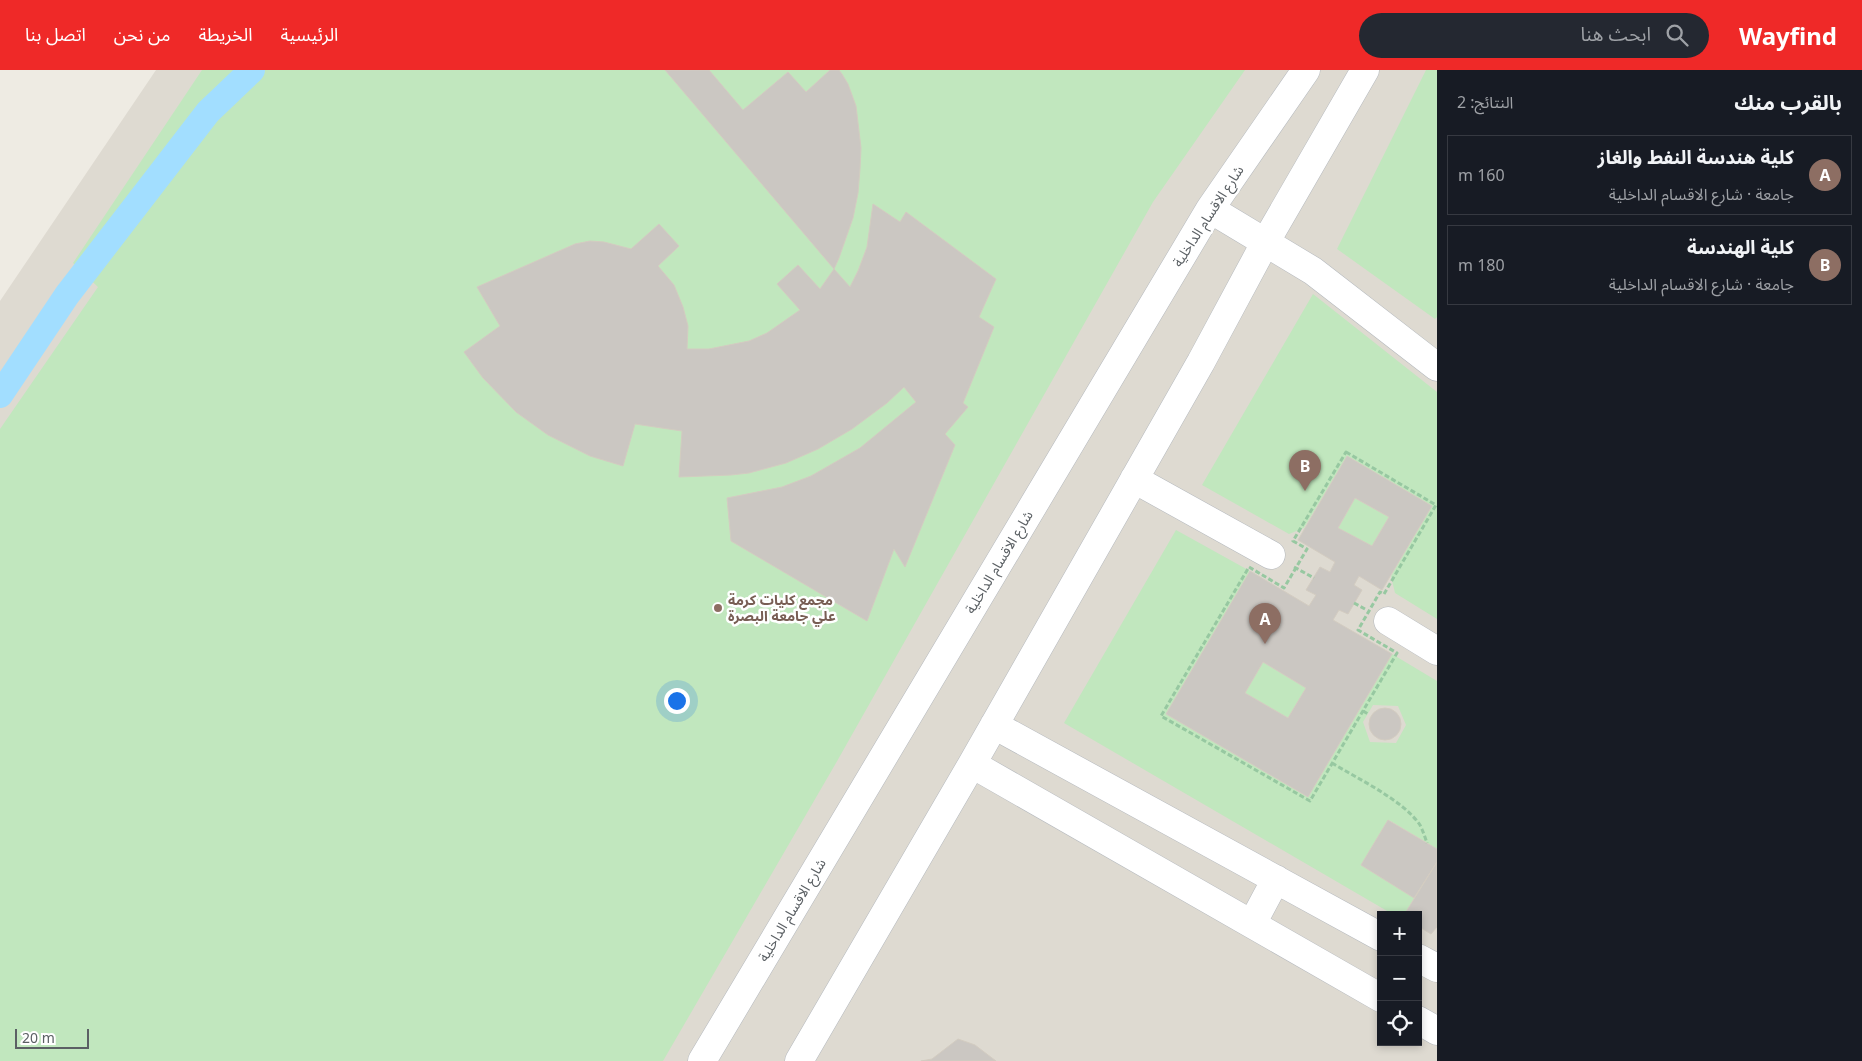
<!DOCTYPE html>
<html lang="ar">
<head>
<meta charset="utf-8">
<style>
  body { margin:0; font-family:"Noto Sans","Noto Sans Arabic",sans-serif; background:#242831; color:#f1f3f6; direction:rtl }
  .controls { position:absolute; right:15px; bottom:15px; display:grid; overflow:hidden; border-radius:0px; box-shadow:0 2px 8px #0003 }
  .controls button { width:45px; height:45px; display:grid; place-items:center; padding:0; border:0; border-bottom:1px solid #363941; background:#171b24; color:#f1f3f6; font:25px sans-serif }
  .scale { position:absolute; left:15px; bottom:12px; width:74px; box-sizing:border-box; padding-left:5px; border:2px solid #5b6064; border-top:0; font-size:14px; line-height:18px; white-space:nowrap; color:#5b6064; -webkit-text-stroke:4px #fff; paint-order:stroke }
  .you { position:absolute; left:676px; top:630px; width:18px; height:18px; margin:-12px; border:4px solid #fff; border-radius:50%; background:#1a73e8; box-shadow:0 0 0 8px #1a73e833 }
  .badge { display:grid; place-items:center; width:32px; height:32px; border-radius:50%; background:#ef2928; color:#fff; font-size:16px; font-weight:700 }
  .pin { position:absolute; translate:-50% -41px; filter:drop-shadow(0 1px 2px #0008) }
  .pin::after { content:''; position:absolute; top:26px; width:18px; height:15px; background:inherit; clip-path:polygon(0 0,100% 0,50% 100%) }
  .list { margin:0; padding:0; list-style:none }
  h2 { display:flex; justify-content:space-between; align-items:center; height:65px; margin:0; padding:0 20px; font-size:21px }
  h2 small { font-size:16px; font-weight:400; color:#9ea1a6 }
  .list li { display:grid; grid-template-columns:32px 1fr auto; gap:15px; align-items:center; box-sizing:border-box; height:80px; margin:0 10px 10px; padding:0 10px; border:1px solid #363941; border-radius:0px }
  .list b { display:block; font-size:19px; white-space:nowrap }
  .list p { margin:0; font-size:16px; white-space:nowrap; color:#9ea1a6 }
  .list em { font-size:16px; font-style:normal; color:#9ea1a6 }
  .icon { flex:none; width:28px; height:28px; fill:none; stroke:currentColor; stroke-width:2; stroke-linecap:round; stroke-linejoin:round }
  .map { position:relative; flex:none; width:1437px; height:991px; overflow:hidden; direction:ltr }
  header { display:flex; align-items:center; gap:30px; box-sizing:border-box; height:70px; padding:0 25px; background:#ef2928; color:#fff }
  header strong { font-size:24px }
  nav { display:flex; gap:28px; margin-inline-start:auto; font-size:18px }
  .search { width:350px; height:45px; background:#242831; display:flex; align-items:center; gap:12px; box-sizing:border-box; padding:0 18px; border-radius:28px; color:#9ea1a6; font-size:19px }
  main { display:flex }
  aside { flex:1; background:#171b24 }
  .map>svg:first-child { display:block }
  .education { fill:#dedad1; fill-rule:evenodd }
  .green { fill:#c1e7be; fill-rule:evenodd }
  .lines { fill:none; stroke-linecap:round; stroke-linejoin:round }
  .canal { stroke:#a2deff; stroke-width:26 }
  .building { fill:#cbc7c2; stroke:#d3ccc1; fill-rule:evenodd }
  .minor-casing { stroke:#b5b9be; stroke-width:29 }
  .path { stroke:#97c8a1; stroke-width:3; stroke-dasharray:5 2.5; stroke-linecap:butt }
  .minor { stroke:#fff; stroke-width:28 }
  .education-dot { fill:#8d6e63; stroke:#fff; stroke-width:2 }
  .labels { text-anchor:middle; stroke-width:5; stroke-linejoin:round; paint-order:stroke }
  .street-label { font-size:14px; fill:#5b6064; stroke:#fff }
  .education-label { font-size:14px; font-weight:bold; fill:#785e54; stroke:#fff; text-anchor:start }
</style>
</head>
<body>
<header>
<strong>Wayfind</strong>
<div class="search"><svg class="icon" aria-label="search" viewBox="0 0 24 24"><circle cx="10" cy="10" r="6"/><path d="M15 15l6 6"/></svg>ابحث هنا</div>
<nav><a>الرئيسية</a><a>الخريطة</a><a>من نحن</a><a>اتصل بنا</a></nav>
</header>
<main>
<aside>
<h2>بالقرب منك<small>النتائج: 2</small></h2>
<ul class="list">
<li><span class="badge" style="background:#8d6e63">A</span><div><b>كلية هندسة النفط والغاز</b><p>جامعة · شارع الاقسام الداخلية</p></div><em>160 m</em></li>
<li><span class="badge" style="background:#8d6e63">B</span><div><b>كلية الهندسة</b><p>جامعة · شارع الاقسام الداخلية</p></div><em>180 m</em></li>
</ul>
</aside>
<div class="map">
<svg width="1437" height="991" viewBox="0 0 1437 991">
  <rect width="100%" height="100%" fill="#eeebe3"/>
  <path class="education" d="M156,0h1281v991h-1437v-760zM1381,845h37v127h-37z"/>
  <path class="green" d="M202,0h1043l-92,132 -317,561 -173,298h-663v-632l98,-142 -25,-24z
    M1426,0h11v247l-2,2 -98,-70z
    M1313,224l124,98v227l-42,-26 -4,-17 41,-70 -85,-50 -43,72 -15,6 -87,-49z
    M1355,428l34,19 -17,29 -34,-18z
    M1176,460l74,41 -84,143 142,83 84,-143 45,27v168l-48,-29 -28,45 53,33 -10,17h-10l-330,-192zM1373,635l25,1 8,19 -10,18 -26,-1 -7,-20z
    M1263,592l43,26 -18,30 -43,-25z"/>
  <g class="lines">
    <path class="canal" d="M0,325l67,-100 141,-183 44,-42"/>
  </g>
  <path class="building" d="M665,0h44l34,40 45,-38 18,20 24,-22h9l3,4 6,10 8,22 5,42 -1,21 -2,24 -5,25 -14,40 -5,11z
    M873,134l27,18 6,-10 90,67 -17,38 15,10 -31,76 5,4 -23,27 10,11 -50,122 -11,-18 -27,72 -136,-80 -4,-43 55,-11 29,-11 49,-28 56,-46 -12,-15 -17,16 -35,26 -34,20 -32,14 -37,10 -18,2 -52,2 3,-46 -47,-7 -12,42 -33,-10 -42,-21 -32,-23 -33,-34 -19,-26 36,-26 -23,-39 98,-43 15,-3 14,1 27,7 28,-25 20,22 -21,20 16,19 9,22 5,19 -1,23h22l40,-8 18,-8 33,-23 -23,-26 21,-19 22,24 14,-20 16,18 8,-16 9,-24z
    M1347,386l85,50 -50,84 -23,-14 -5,9 8,5 -14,24 -9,-4 -6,10 59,34 -84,143 -142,-83 84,-143 59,35 7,-11 -10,-5 14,-23 10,5 5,-10 -37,-22zM1355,428l34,19 -17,29 -34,-18zM1263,592l43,26 -18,30 -43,-25z
    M1369 654a16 16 0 1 1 32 0a16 16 0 1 1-32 0Z
    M1388,750l49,29v13l-23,36 -53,-33z
    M1437,792v65l-6,7 -13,-8v-11h-14z
    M958,969l17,6 21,16h-75l11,-2z"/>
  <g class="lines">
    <g class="minor-casing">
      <path id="minor" d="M1210,139l103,62 124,96
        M1134,409l137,76
        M1388,551l49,30
        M994,655l387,212
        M972,694l409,234
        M1252,854l24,-45
        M1418,888l19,10
        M1418,950l19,11
        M702,991l508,-852 96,-139
        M799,991l173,-297 229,-402 64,-119 100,-173"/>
    </g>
    <path class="path" d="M1346,382l90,53 -52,89 -4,-2 -22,38 39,23 -87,148 -149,-85 88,-149 35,21 23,-39 -14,-8z
      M1294,497l20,11
      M1354,533l11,6
      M1363,641l5,3
      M1332,693c26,16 71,37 88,62 3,6 5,12 7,18"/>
    <use href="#minor" class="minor"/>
  </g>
  <circle class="education-dot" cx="718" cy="538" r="5"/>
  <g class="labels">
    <g class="street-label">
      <text transform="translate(1208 146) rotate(-57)" y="5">شارع الاقسام الداخلية</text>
      <text transform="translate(999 492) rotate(-59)" y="5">شارع الاقسام الداخلية</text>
      <text transform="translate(792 840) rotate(-59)" y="5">شارع الاقسام الداخلية</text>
    </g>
    <g class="education-label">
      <text x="728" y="535">مجمع كليات كرمة<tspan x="728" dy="16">علي جامعة البصرة</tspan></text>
    </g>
  </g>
</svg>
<div class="controls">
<button>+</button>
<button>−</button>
<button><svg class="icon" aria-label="locate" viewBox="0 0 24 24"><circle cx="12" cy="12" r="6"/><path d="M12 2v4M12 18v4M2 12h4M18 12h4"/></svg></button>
</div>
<div class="scale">20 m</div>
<div class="you"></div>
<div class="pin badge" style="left:1265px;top:574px;background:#8d6e63">A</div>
<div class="pin badge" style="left:1305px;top:421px;background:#8d6e63">B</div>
</div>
</main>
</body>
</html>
